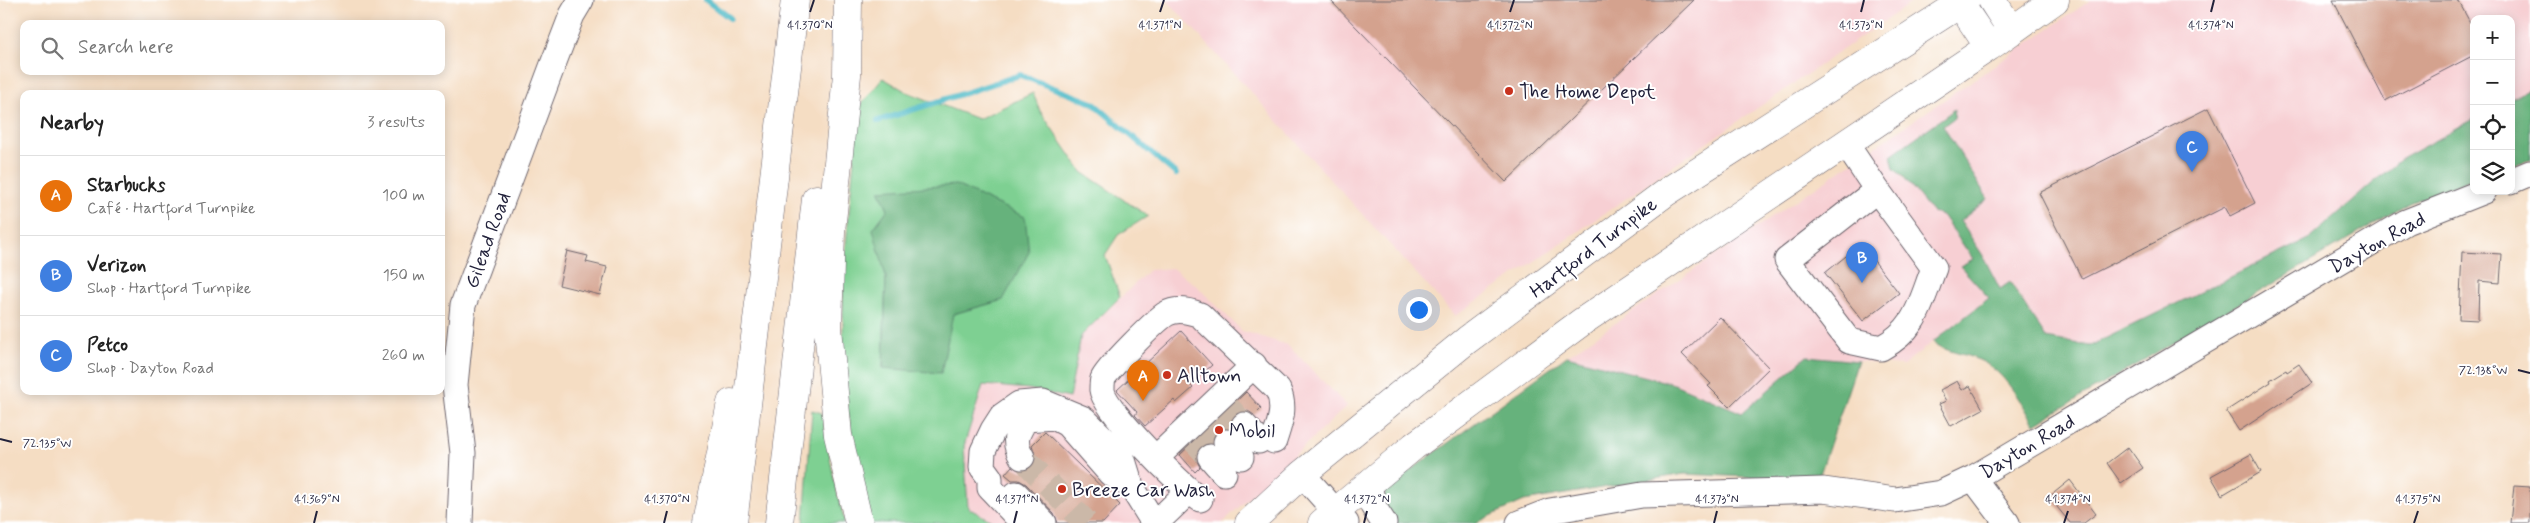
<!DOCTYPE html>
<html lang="en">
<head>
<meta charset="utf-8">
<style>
  body { margin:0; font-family:Mynerve,sans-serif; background:#f6f6f6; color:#222 }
  .controls { position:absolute; right:15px; top:15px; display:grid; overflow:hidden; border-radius:10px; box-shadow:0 2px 12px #0003 }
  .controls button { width:45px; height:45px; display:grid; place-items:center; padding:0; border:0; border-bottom:1px solid #e0e0e0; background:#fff; color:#222; font:25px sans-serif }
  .you { position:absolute; left:1418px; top:309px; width:18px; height:18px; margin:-12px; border:4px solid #fff; border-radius:50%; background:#1a73e8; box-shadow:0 0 0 8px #1a73e833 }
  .badge { display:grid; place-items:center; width:32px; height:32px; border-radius:50%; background:#0f766e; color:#fff; font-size:16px; font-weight:700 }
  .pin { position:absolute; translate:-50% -41px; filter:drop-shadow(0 1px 2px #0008) }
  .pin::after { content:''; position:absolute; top:26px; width:18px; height:15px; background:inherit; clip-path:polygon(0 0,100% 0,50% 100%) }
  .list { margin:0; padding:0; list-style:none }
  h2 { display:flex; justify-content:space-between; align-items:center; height:65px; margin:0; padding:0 20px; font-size:21px }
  h2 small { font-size:16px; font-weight:400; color:#767676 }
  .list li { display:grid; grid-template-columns:32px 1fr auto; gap:15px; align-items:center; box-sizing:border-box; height:80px; padding:0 20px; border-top:1px solid #e0e0e0 }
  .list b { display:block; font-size:19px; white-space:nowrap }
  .list p { margin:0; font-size:16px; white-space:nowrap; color:#767676 }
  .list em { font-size:16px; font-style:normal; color:#767676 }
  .icon { flex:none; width:28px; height:28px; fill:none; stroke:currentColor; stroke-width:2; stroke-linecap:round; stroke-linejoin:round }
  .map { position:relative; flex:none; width:2530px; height:523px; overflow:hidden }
  .search { position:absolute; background:#fff; box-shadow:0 2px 12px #0003; left:20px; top:20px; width:425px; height:55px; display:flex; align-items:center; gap:12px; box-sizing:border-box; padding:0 18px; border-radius:10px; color:#767676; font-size:19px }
  .panel { position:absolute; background:#fff; box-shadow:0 2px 12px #0003; left:20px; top:90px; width:425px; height:305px; border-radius:10px }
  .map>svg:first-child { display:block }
  .built { fill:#f7cfd3 }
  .green { fill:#7ed092; stroke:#507966; fill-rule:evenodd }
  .forest { fill:#66b27c; stroke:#446a5c }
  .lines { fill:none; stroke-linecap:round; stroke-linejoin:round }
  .stream { stroke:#4cb9c6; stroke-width:6 }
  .building { fill:#d4a28e }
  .minor-tunnel { stroke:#cbb8a8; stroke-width:25; stroke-dasharray:25 12; stroke-linecap:butt }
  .minor-casing { stroke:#6c636b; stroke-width:27 }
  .highway-casing { stroke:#6c636b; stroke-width:29 }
  .minor { stroke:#fff; stroke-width:25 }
  .highway { stroke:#fff; stroke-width:28 }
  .ticks { fill:none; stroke:#22223b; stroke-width:2 }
  .poi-dot { fill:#c8321e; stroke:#fff; stroke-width:2 }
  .labels { text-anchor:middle; stroke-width:4; stroke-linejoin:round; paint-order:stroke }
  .poi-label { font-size:20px; fill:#22223b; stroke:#fff; text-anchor:start }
  .street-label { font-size:20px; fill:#22223b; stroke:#fff }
  .ticks-label { font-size:12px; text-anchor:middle; fill:#22223b; stroke:#fff; stroke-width:4; stroke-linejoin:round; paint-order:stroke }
</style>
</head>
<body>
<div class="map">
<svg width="2530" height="523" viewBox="0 0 2530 523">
  <rect width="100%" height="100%" fill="#fff"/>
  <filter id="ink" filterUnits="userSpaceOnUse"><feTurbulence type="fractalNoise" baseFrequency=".02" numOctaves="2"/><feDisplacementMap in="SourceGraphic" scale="10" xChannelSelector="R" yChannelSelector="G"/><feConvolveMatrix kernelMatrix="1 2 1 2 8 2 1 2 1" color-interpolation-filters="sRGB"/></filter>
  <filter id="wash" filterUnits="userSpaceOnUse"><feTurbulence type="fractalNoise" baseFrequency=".0096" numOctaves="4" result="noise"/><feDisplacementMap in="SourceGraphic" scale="20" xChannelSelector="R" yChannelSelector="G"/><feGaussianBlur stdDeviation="1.12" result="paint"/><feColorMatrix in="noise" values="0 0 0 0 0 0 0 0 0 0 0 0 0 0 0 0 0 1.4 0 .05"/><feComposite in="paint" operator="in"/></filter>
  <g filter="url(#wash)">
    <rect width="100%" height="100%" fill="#f5ddc3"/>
    <path class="built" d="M1167,0h748l-460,316z
      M2091,0h439v89l-19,9v-79h-37v100l-75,41 -88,78 -221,108 -44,-7 -35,-57 -11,8 -18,-36 -22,-33 27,-22 -44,-73 11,-8v-9l-63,47 3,13 48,46 31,44 -13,7 29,32 -86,67 -96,-9 -65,57 -68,-29 -107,-28z
      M1172,268l25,18 45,45 46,14 59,61 -125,117h-226l-28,-14 -4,-63 19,-61 46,4 40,9 12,-62 68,-66z"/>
    <path class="green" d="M883,78l24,14 71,27 55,-26 7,18 42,61 66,44 -30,19 -13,20 15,42 -39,39 -12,62 -40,-9 -46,-4 -19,61 4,62 28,15h-125l-4,-11 -19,-99 -5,-64v-73l16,-169zM880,190l123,110 -50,14 -70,54 5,-159z
      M812,410l10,3 12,67 11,43h-41z"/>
    <path class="forest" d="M2530,89v71l-19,5v-67z
      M1955,109l-1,9 -11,8 45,73 -28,22 22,33 18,35 10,-7 36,56 44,8 220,-108 89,-78 75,-41v59l-64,25 -375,221c-15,-22 -30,-53 -56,-64 -16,-7 -32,-7 -46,-18l56,-44 -29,-32 13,-7 -31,-44 -10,-3 -29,-36 -9,-7 -3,-14z
      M956,185l69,32 4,35 -26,48 -50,14 -12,59 -58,-5 3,-91 -13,-48 15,-20 -9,-19z
      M1567,356l107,28 68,29 65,-57 51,5 -40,119 -134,-6 -160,27 -49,22h-80l-11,-20 1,-14z"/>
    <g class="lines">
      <path class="stream" d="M706,0l24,18
        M878,121l142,-46 73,28 83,71"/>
    </g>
    <g id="blocks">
      <path class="building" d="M1330,0h364l-188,182z
        M2333,0h125l16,30v25l-89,46z
        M2208,108l47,95 -25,13 -5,-9 -143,72 -43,-86z
        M1861,244l38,49 -36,28 -38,-48z
        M567,251l21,5 -2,6 21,5 -7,28 -41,-10z
        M2462,252l40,2 -2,29 -21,-2 -1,39 -19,-1z
        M1720,317l49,51 -40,39 -21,-21 3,-2 -29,-30z
        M1181,331l31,34 -22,20 3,3 -17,15 -2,-3 -29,26 -10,-11 2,-3 -20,-22z
        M2299,364l13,19 -73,48 -13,-20 45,-29 -1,-2 16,-10 1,2z
        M1957,381l5,9 8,-4 13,23 -32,17 -12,-22 7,-3 -6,-11z
        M1246,392l15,16 -7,7 -6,-4 -13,3 -5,6v8h-7l-7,4 -4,11 -12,4 -4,12 4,8 -5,5 -15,-17z
        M1045,432l75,73 -17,18h-45l-4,-10 -28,-29 -7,-4h-7l-7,-6 7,-8 10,5 12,-6 2,-8 -4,-12z
        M2128,447l15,21 -22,15 -14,-20z
        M2251,454l10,18 -39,23 -11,-19z
        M2070,480l26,34 -12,9h-14l-21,-26z
        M2514,486l16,1v36h-20z"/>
    </g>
  </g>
  <g filter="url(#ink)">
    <use href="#blocks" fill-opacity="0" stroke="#6c636b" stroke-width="1"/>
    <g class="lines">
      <path class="minor-tunnel" d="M1227,407l17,18
        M1209,424l17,18
        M1193,439l17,18
        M1022,457l64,66"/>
      <g class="minor-casing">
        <path id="minor" d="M1846,144l31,46 -90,70 62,81 32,7c36,-19 39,-44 53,-80l-57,-78
          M2511,181l19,-8
          M1244,425l15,16
          M1226,442l15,15
          M1022,457c-10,-16 -5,-24 4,-38l28,-2 13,7 43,49 21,13
          M1210,457l14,16
          M1156,458l98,-93
          M1302,474l44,49
          M1973,478l34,45
          M1369,483l4,23 11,17
          M1016,494l28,29
          M1200,499c-18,-12 -96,-89 -98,-109 0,-3 0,-8 1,-11 3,-9 54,-60 63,-65 10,-6 24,-3 34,1l78,75c8,18 2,32 -4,51
          M460,523l3,-70 -8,-68 8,-80 89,-238 20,-52 9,-15
          M1023,523l-33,-35v-10l-8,-11 1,-16 10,-21 9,-14 17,-12 24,-2 41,17 25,25 14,16 8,26 23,37
          M1156,523l33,-32
          M1519,523l31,-12 92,-16 181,-5 72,10 46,-7 32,-15 433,-256 78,-31"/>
      </g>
      <g class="highway-casing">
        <path id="highway" d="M848,0l-1,75 -16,156 -3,97 10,107 21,88
          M1992,0l20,31
          M1960,4l29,43
          M707,523l24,-120
          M733,523l62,-523
          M779,523l37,-324
          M1249,523l53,-49 165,-134 198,-147 301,-193
          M1322,523l92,-77 169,-125 406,-274 66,-47"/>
      </g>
      <use href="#minor" class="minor"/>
      <use href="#highway" class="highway"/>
    </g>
  </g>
  <path class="ticks" d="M810,12l4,-12M1160,12l4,-12M1510,12l4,-12M1861,12l3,-12M2211,12l3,-12M2518,370l12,3M0,439l12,3M314,523l3,-12M664,523l3,-12M1014,523l3,-12M1364,523l3,-12M1714,523l3,-12M2064,523l4,-12M2414,523l4,-12"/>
  <g class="poi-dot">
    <circle cx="1509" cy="91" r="5"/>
    <circle cx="1167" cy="375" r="5"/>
    <circle cx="1219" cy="430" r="5"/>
    <circle cx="1062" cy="489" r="5"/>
  </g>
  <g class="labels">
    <g class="poi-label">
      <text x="1519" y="98">The Home Depot</text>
      <text x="1177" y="382">Alltown</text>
      <text x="1229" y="437">Mobil</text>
      <text x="1072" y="496">Breeze Car Wash</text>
    </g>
    <g class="street-label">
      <text transform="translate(487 240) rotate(-70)" y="7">Gilead Road</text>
      <text transform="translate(2377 242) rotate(-29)" y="7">Dayton Road</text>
      <text transform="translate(1593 247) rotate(-37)" y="7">Hartford Turnpike</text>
      <text transform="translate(2027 446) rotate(-31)" y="7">Dayton Road</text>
    </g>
  </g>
  <g class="ticks-label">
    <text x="810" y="29">41.370°N</text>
    <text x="1160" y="29">41.371°N</text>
    <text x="1510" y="29">41.372°N</text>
    <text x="1861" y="29">41.373°N</text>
    <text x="2211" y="29">41.374°N</text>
    <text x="2483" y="374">72.138°W</text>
    <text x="47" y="447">72.135°W</text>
    <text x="317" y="503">41.369°N</text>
    <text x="667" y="503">41.370°N</text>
    <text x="1017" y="503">41.371°N</text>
    <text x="1717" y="503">41.373°N</text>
    <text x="2068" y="503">41.374°N</text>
    <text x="2418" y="503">41.375°N</text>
    <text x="1367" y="503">41.372°N</text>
  </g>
</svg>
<div class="controls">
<button>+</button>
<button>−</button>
<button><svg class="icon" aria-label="locate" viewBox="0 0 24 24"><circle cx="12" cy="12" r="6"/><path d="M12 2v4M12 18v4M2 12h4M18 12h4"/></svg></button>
<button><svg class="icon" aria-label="layers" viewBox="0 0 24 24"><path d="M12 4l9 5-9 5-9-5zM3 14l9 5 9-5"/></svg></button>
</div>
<div class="you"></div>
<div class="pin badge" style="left:1143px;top:401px;background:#e8710a">A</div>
<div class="pin badge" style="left:1862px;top:283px;background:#3f7fe0">B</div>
<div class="pin badge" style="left:2192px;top:172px;background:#3f7fe0">C</div>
<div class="search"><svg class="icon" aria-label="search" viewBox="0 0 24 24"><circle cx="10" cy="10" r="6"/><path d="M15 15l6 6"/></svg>Search here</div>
<section class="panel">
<h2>Nearby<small>3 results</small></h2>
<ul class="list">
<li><span class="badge" style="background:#e8710a">A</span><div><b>Starbucks</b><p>Café · Hartford Turnpike</p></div><em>100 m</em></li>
<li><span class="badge" style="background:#3f7fe0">B</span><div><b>Verizon</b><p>Shop · Hartford Turnpike</p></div><em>150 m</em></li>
<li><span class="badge" style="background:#3f7fe0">C</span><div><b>Petco</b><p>Shop · Dayton Road</p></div><em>260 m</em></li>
</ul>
</section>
</div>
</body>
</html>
